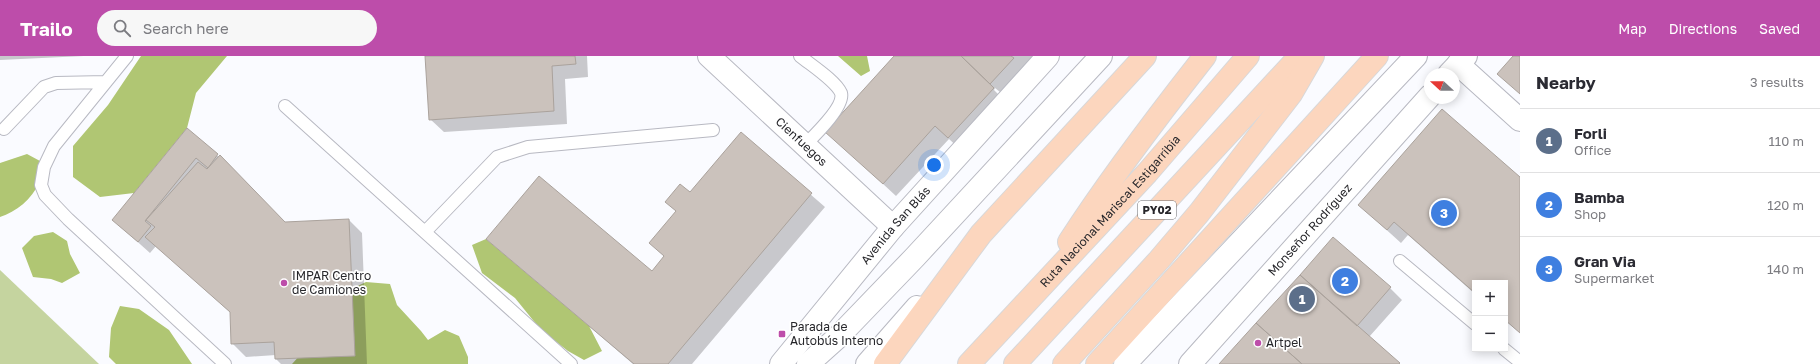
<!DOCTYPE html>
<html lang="en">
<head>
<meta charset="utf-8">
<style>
  body { margin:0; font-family:"Golos Text",sans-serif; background:#f7f7f7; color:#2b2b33 }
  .controls { position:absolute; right:12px; bottom:12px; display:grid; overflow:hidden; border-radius:0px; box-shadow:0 2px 10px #0003 }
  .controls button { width:36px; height:36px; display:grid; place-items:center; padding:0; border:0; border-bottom:1px solid #e1e1e2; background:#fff; color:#2b2b33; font:20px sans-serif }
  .compass { position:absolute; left:1424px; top:12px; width:36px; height:36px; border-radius:50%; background:#fff; box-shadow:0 2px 10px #0003; rotate:291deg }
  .you { position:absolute; left:934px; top:109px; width:14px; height:14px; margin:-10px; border:3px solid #fff; border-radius:50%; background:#1a73e8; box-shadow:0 0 0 6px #1a73e833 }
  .badge { display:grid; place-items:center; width:26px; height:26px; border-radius:50%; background:#bd4daa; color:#fff; font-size:13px; font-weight:700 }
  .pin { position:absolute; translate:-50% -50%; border:2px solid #fff; box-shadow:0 1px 4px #0006 }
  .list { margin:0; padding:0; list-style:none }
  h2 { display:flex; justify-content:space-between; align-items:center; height:52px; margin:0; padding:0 16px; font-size:17px }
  h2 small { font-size:13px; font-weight:400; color:#7c7c81 }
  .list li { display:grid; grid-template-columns:26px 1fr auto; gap:12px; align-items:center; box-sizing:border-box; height:64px; padding:0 16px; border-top:1px solid #e1e1e2 }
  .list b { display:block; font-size:15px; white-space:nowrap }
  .list p { margin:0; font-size:13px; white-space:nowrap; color:#7c7c81 }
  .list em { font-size:13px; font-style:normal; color:#7c7c81 }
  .icon { flex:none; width:22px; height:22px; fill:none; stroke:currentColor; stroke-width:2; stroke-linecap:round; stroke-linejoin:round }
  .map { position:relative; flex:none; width:1520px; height:308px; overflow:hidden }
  header { display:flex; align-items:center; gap:24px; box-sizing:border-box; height:56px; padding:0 20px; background:#bd4daa; color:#fff }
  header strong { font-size:19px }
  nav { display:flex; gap:22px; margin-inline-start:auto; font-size:14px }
  .search { width:280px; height:36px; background:#f7f7f7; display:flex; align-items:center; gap:10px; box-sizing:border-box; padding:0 14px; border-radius:22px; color:#7c7c81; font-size:15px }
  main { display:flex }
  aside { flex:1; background:#fff }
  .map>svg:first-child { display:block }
  .green { fill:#c5d49f }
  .forest { fill:#b0c673 }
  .shadow { fill:#0003 }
  .building { fill:#cbc2bc; stroke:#aaa29c }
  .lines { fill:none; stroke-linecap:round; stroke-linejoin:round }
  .service-casing { stroke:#b8b9c2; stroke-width:14 }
  .minor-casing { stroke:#b8b9c2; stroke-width:24 }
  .tertiary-casing { stroke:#b8b9c2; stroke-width:24 }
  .trunk-casing { stroke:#d8d8d9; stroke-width:24 }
  .service { stroke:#fff; stroke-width:12 }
  .minor { stroke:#fff; stroke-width:22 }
  .tertiary { stroke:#fff; stroke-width:22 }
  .trunk { stroke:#fcd6be; stroke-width:22 }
  .poi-dot { fill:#bd4daa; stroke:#fff; stroke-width:1.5 }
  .labels { text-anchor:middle; stroke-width:3.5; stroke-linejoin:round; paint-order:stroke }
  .shield { fill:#fff; stroke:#68686b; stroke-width:1 }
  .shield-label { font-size:11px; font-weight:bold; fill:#27272b }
  .street-label { font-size:12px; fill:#27272b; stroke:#fff }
  .poi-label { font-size:12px; fill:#27272b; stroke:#fff; text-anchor:start }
</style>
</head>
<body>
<header>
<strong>Trailo</strong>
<div class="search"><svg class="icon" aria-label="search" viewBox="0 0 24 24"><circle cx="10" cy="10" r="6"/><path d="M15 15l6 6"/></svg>Search here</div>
<nav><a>Map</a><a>Directions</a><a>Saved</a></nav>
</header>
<main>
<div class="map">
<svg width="1520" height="308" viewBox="0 0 1520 308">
  <rect width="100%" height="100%" fill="#fafbff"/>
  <path class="green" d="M0,214l99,94h-99z"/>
  <path class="forest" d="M141,0h86l-31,37 -9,35 -53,65 -34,4 -27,-20v-31l35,-41z
    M838,0h29l3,15 -9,5z
    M27,98l13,7c0,6 1,16 -1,22 -7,16 -23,29 -39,34v-54z
    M53,176l14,9 3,13 10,19 -18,10 -11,-4 -18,-2 -11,-29 12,-12z
    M486,183l103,87 13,25 -18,9 -16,-9 -27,-21 -26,-32 -33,-25 -10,-28z
    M366,226l24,2 7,21 24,26 7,9 17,-10 14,6 9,21v7h-176l20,-22 33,-50z
    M120,250l19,3 30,21 23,34h-76l-7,-7 2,-29z"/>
  <path class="shadow" d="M0,0h84l-84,4z
    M426,0h161l1,21 -23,2 2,45 -123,8 -14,-13z
    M895,0h143l-14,11 -24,25 -5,-4 -1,2 12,12 -44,49 -13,-12 -53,57 -69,-64z
    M187,74l32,27 66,66 64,-3 13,13 5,131h-86l-5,-5v-4l-30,2 -14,-14 -1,-30 -75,-67 -6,7 -37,-33z
    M741,78l84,73 -133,157h-59l-145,-125 164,34 13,-16 -15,-14 27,-31 -11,-10 24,-8z
    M1520,122v155l-15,-13v-37h-30v11l-67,-59 -7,8 -42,-38z
    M1390,232l12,12 -33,37 31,27h-180z"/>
  <path class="building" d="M425,0h150l1,8 -24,2 2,45 -125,9z
    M894,0h67l33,32 -46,50 -13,-12 -52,58 -58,-52z
    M961,0h50l3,2 -24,26z
    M1513,0h7v38l-23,-20z
    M1442,53l78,68v156l-15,-13v-37h-30v10l-81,-71 -7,8 -29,-25z
    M187,72l31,26 -10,14 -12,-10 -51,63 6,5 -13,16 -26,-22z
    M741,76l71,61 -144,171h-34l-148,-125 53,-63 113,95 12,-15 -15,-13 27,-32 -11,-9 15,-18 10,8z
    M220,99l65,67 64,-3 6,137 -80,3 -1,-17 -43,2 -1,-32 -85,-75 10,-10 -9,-7 52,-58 9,7z
    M1333,181l58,50 -34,39 -57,-51z
    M1300,219l100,88 -1,1h-97l-46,-41z
    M1256,267l46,41h-83z"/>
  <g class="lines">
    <g class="service-casing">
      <path id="service" d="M127,0l-73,90 -10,21 -3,18 4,10 23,24 157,145
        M800,0c11,9 36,25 41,37 4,13 -27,43 -36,52
        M285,50l286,258
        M4,73l40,-42 12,-4 50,-1
        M425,176l72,-75 31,-10 185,-17
        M1400,205l75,63
        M1504,293l16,13"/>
    </g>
    <g class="minor-casing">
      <g id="minor">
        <path id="s1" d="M709,0l184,171"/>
        <path d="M1458,8l62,56"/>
      </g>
    </g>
    <g class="tertiary-casing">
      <g id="tertiary">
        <path d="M1449,18l17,-18"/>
        <path id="s2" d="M781,308l112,-137 155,-171"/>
        <path d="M808,308l30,-27 77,-80 186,-201"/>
        <path d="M867,308l50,-57"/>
        <path d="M1125,308l291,-308"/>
        <path id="s3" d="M1190,308l240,-268"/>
      </g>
    </g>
    <g class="trunk-casing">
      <g id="trunk">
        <path d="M1069,186c42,-65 88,-125 136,-186"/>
        <path d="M885,308l96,-130 164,-178"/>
        <path id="s4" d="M969,308l178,-191 101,-117"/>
        <path d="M1015,308l285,-308"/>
        <path d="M1064,308l95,-104 40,-47 92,-119 22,-38"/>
        <path d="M1097,308l280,-308"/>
      </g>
    </g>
    <use href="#service" class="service"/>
    <use href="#minor" class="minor"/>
    <use href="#tertiary" class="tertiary"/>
    <use href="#trunk" class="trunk"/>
  </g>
  <g class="poi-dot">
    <circle cx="284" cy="227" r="4"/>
    <rect x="778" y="274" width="8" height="8" rx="2"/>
    <circle cx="1258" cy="287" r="4"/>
  </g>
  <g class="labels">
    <rect class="shield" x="1138" y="145" width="38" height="18" rx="3"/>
    <g class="shield-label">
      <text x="1157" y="158">PY02</text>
    </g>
    <g class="street-label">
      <text dy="4" stroke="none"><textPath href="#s1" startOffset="126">Cienfuegos</textPath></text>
      <text dy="4" stroke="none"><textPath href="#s4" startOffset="208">Ruta Nacional Mariscal Estigarribia</textPath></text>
      <text dy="4" stroke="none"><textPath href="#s2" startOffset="180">Avenida San Blás</textPath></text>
      <text dy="4" stroke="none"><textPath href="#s3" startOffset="180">Monseñor Rodríguez</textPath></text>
    </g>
    <g class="poi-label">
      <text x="292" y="224">IMPAR Centro<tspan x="292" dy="14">de Camiones</tspan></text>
      <text x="790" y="275">Parada de<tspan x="790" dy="14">Autobús Interno</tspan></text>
      <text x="1266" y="291">Artpel</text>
    </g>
  </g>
</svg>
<div class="controls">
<button>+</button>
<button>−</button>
</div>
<svg class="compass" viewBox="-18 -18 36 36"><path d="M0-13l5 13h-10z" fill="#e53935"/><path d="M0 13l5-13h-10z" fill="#7c7c81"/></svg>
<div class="you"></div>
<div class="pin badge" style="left:1302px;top:243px;background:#5c6f8a">1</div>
<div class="pin badge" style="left:1345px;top:225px;background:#3f7fe0">2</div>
<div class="pin badge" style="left:1444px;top:157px;background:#3f7fe0">3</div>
</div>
<aside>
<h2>Nearby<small>3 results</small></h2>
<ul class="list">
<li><span class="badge" style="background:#5c6f8a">1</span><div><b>Forli</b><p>Office</p></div><em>110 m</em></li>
<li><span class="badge" style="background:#3f7fe0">2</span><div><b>Bamba</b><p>Shop</p></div><em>120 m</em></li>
<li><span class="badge" style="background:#3f7fe0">3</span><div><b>Gran Via</b><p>Supermarket</p></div><em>140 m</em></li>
</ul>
</aside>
</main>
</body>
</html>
